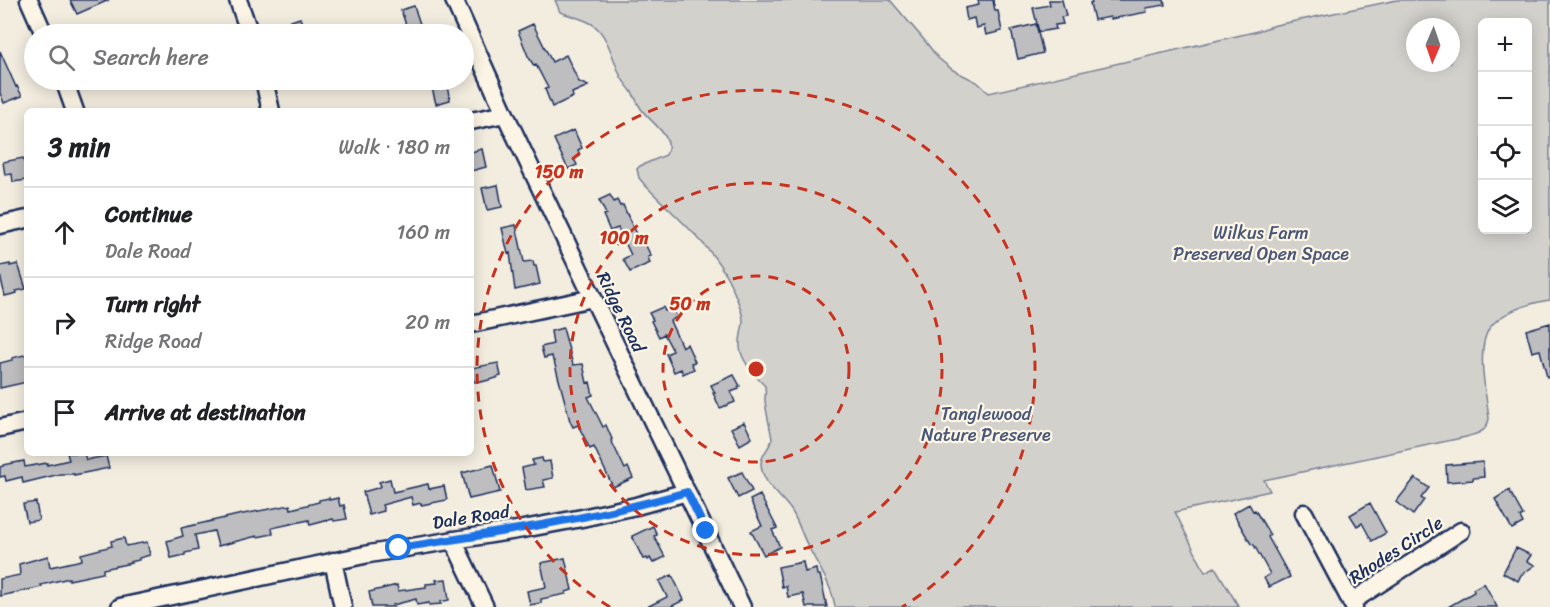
<!DOCTYPE html>
<html lang="en">
<head>
<meta charset="utf-8">
<style>
  body { margin:0; font-family:Sriracha,sans-serif; background:#f6f6f6; color:#202124 }
  .controls { position:absolute; right:18px; top:18px; display:grid; overflow:hidden; border-radius:9px; box-shadow:0 3px 15px #0003 }
  .controls button { width:54px; height:54px; display:grid; place-items:center; padding:0; border:0; border-bottom:2px solid #e0e0e0; background:#fff; color:#202124; font:30px sans-serif }
  .compass { position:absolute; left:1406px; top:18px; width:54px; height:54px; border-radius:50%; background:#fff; box-shadow:0 3px 15px #0003; rotate:182deg }
  .stop { position:absolute; width:18px; height:18px; margin:-14px; border:4px solid #1a73e8; border-radius:50%; background:#fff }
  .stop.end { background:#1a73e8; border-color:#fff; box-shadow:0 2px 6px #0008 }
  .list { margin:0; padding:0; list-style:none }
  h2 { display:flex; justify-content:space-between; align-items:center; height:78px; margin:0; padding:0 24px; font-size:26px }
  h2 small { font-size:20px; font-weight:400; color:#757577 }
  .list li { display:grid; grid-template-columns:39px 1fr auto; gap:18px; align-items:center; box-sizing:border-box; height:90px; padding:0 24px; border-top:2px solid #e0e0e0 }
  .list b { display:block; font-size:22px; white-space:nowrap }
  .list p { margin:0; font-size:20px; white-space:nowrap; color:#757577 }
  .list em { font-size:20px; font-style:normal; color:#757577 }
  .icon { flex:none; width:33px; height:33px; fill:none; stroke:currentColor; stroke-width:2; stroke-linecap:round; stroke-linejoin:round }
  .map { position:relative; flex:none; width:1550px; height:607px; overflow:hidden }
  .search { position:absolute; background:#fff; box-shadow:0 3px 15px #0003; left:24px; top:24px; width:450px; height:66px; display:flex; align-items:center; gap:15px; box-sizing:border-box; padding:0 21px; border-radius:33px; color:#757577; font-size:22px }
  .panel { position:absolute; background:#fff; box-shadow:0 3px 15px #0003; left:24px; top:108px; width:450px; height:348px; border-radius:9px }
  .map>svg:first-child { display:block }
  .green { fill:#d3d1cc; stroke:#778095; stroke-width:1.5; fill-rule:evenodd }
  .building { fill:#bebec0; stroke:#1b2f5e; stroke-width:1.5 }
  .lines { fill:none; stroke-linecap:round; stroke-linejoin:round }
  .minor-casing { stroke:#1b2f5e; stroke-width:21 }
  .minor { stroke:#fcf5e5; stroke-width:16 }
  .route { stroke:#1a73e8; stroke-width:8 }
  .ring { fill:none; stroke:#c8321e; stroke-width:3; stroke-dasharray:10 8 }
  .labels { text-anchor:middle; stroke-width:4.5; stroke-linejoin:round; paint-order:stroke }
  .park-label { font-size:18px; fill:#49587a; stroke:#fcf5e5 }
  .street-label { font-size:18px; fill:#1b2f5e; stroke:#fcf5e5 }
  .centre { fill:#c8321e; stroke:#fcf5e5; stroke-width:3 }
  .ring-label { font-size:18px; text-anchor:middle; font-weight:bold; fill:#c8321e; stroke:#fcf5e5; stroke-width:4.5; stroke-linejoin:round; paint-order:stroke }
</style>
</head>
<body>
<div class="map">
<svg width="1550" height="607" viewBox="0 0 1550 607">
  <rect width="100%" height="100%" fill="#f3ede0"/>
  <filter id="ink" filterUnits="userSpaceOnUse"><feTurbulence type="fractalNoise" baseFrequency=".0167" numOctaves="2"/><feDisplacementMap in="SourceGraphic" scale="12" xChannelSelector="R" yChannelSelector="G"/><feConvolveMatrix kernelMatrix="1 2 1 2 8 2 1 2 1" color-interpolation-filters="sRGB"/></filter>
  <g filter="url(#ink)">
    <path class="green" d="M555,0h335l35,41 13,17 15,12 24,12 12,11 265,-61 22,-7 121,-25h153v300c-20,3 -56,13 -64,35 -5,14 -4,32 -2,47 1,12 4,24 5,37 -3,14 -11,14 -23,18l-202,43 6,11 -95,21 30,60 10,-5 24,40h-404c-3,-23 -18,-42 -28,-63 -6,-11 -9,-24 -16,-34 -10,-15 -29,-26 -30,-46 0,-10 9,-16 11,-25 -2,-13 -6,-26 -7,-39 0,-5 1,-9 0,-14 -9,-9 -24,-26 -25,-39 -1,-9 3,-18 3,-27 -1,-12 -8,-25 -12,-35 -18,-40 -58,-70 -87,-101l-5,-6 -2,-9 3,-3 26,-11c10,-18 -15,-32 -24,-45 -4,-5 -6,-11 -9,-16 -4,-7 -10,-12 -13,-19 -7,-16 -11,-34 -22,-46 -9,-10 -26,-12 -38,-17zM1482,22h46v208h-46zM1415,27h36v36h-36z"/>
    <path class="building" d="M70,0h39l-32,14z
      M978,0h15l2,11h3l4,20 -16,4 -2,-9 -8,2 -2,-10 -7,2 -2,-12 14,-3z
      M1049,0h13l4,16 -5,1 2,7 -8,1 1,4 -17,3 -6,-24 17,-3z
      M1091,0h73l1,5 -19,3 1,4 -36,7 -1,-2 -16,3 -4,-17h2z
      M414,6l6,18 -13,4 -6,-18z
      M300,18l6,16h-17l-4,-11z
      M533,24l19,38 14,-7 13,27 9,4 -16,7 1,4 -21,10 -7,-18 3,-1 -12,-23 -2,1 -6,-10 -10,-25z
      M1036,24l7,29 -25,6 -7,-29z
      M0,51l16,36 1,-1 5,10 -18,7 -4,-10z
      M441,82h5l4,18 -14,4 -5,-20z
      M574,130l8,18 -4,2 2,6 -6,3 3,6 -9,4 -14,-30z
      M482,149l4,18 -15,4v-19z
      M23,158l2,7h2v15l-14,2 -1,-8 -7,1 -2,-13z
      M498,185l4,22 -15,3 -5,-22z
      M610,195l4,7 3,-2 3,6 3,-1 16,36 4,-1 8,16 -3,1 2,6 -20,9 -7,-13 8,-4 -13,-27 -8,3 -7,-16 3,-1 -7,-14z
      M516,225l8,37 9,-1 1,5h2l4,18 -25,6 -5,-37 -2,1 -6,-26z
      M10,264v2l8,-2 8,25 -10,2 1,2 -12,3 -5,-21v-9z
      M663,307l2,4 7,-3 5,9 -7,4 12,26 5,-3 8,18 -4,1 3,6 -11,5 -2,-5 -7,3 -8,-18 7,-3 -9,-17 -5,3 -8,-16 2,-1 -4,-7z
      M1550,323v53l-3,1 -7,-27 -8,2 -6,-22z
      M563,328l10,37 10,-1 4,19 3,-1 3,13 -5,2 15,30 3,-2 6,14 -1,1 14,29 3,-2 5,11 -20,9 -19,-40 -4,2 -12,-24 -5,2 -3,-6 -16,-60h-1l-1,-5 -8,2 -3,-11 12,-3 -2,-13z
      M24,355l1,1h2v26l-27,6v-25l12,-3v-2z
      M498,363l3,13 -4,1v1l-16,4v-1l-7,1 -1,-4h-2v-10z
      M734,375l6,11 -2,1 1,2 -8,3 4,10 -15,6 -7,-15h2l-4,-8z
      M744,422l8,16 -12,7 -9,-17z
      M67,453h17l2,7 20,-4 3,12 -35,7v-1h-14l-37,9 -1,-6 -16,4 -1,-5 -5,1v-10l3,-1v-1l21,-4 1,6 22,-4v2l22,-5z
      M542,458l1,4 7,-1 3,17 -10,2 2,7 -19,3 -4,-22 12,-3 -2,-5z
      M1483,462l1,15 -11,1v2l-26,2 -1,-17z
      M493,465l7,27 -31,7 -7,-26z
      M742,472l10,19 -14,7 -10,-20z
      M1415,478l14,10 -8,10 3,2 -11,15 -17,-13z
      M390,479l3,13 35,-8 1,5 15,-3 3,14 -26,5v-2l-8,2 -2,-8 -29,8 2,6 -15,4 -6,-23 14,-4 4,-2 -2,-4z
      M1509,490l14,25 -3,2 3,6 -11,6 -17,-30z
      M760,495l17,33 -5,2 8,17 -16,8 -13,-24 11,-5 -12,-26z
      M329,498v2l9,-2 2,8 4,-1 3,14 -13,2 -1,-2 -23,6 -1,-5 -37,8 1,6 -16,3v-1l-39,10 -4,-15 -19,4 3,15 -13,3v2l-14,3 -4,-17 16,-5 -2,-8 57,-13 52,-10 1,4 28,-7v-2z
      M36,502l3,18 -12,2 -4,-18z
      M1370,503l16,30 -14,8 -10,-18 -5,3 -7,-11z
      M1249,504l4,7 2,-1 15,25 -2,2 22,40 -21,10 -5,-9 6,-4 -16,-29 -3,-1 -18,-31z
      M653,526l4,9 -3,1 11,21 -12,6 -3,-5 -2,2 -1,-2 -4,1 -11,-23z
      M124,538l2,8 21,-4 3,13 -11,3v2l-9,2 1,1 -28,6v4l-34,7v-2l-28,7 1,2 -42,9v-17l20,-4 -1,-11 29,-8 2,11 32,-7 -1,-6 31,-8 -1,-5z
      M1516,548l15,7 -4,6 8,4 -14,10 -3,6 -15,-8z
      M565,558l7,32 -6,2v2l-25,5v4l-11,2 -3,-14 19,-4 -5,-24z
      M803,562l2,10 11,-3 1,6h3l7,32h-21l-3,-13 -15,3 -2,-11 -4,1 -4,-20z
      M672,575l12,25 -14,7h-23l20,-10 -8,-16z
      M446,579l3,21 -9,2 1,2 -12,1v-2l-12,2 -1,-6 -23,6 1,2h-22l-3,-15 28,-7 1,6 28,-4v-3l11,-1 -1,-3z
      M1484,583l13,24h-49l26,-15 -1,-3z"/>
    <g class="lines">
      <g class="minor-casing">
        <path id="minor" d="M29,0l15,34
          M238,0l12,34
          M454,0l51,114 88,184 149,309
          M64,80l11,31
          M264,80l7,31
          M471,121l34,-7
          M0,225l27,-6
          M471,324l122,-26
          M0,428l27,-6
          M1304,513l50,94
          M453,540l32,67
          M333,561l10,46
          M1351,602l110,-71
          M120,607l249,-53 154,-25 59,-11 54,-12 51,-14"/>
      </g>
      <use href="#minor" class="minor"/>
    </g>
  </g>
  <g class="lines" filter="url(#ink)">
    <path class="route" d="M399,548c97,-15 193,-29 288,-56l19,39"/>
  </g>
  <g class="ring">
    <circle cx="756" cy="369" r="93"/>
    <circle cx="756" cy="369" r="186"/>
    <path d="M610 607A279 279 0 1 1 902 607"/>
  </g>
  <g class="labels">
    <g class="park-label">
      <text x="1261" y="239">Wilkus Farm<tspan x="1261" dy="21">Preserved Open Space</tspan></text>
      <text x="986" y="420">Tanglewood<tspan x="986" dy="21">Nature Preserve</tspan></text>
    </g>
    <g class="street-label">
      <text transform="translate(621 312) rotate(64)" y="6">Ridge Road</text>
      <text transform="translate(471 517) rotate(-9)" y="6">Dale Road</text>
      <text transform="translate(1396 550) rotate(-33)" y="6">Rhodes Circle</text>
    </g>
  </g>
  <circle cx="756" cy="369" r="9" class="centre"/>
  <g class="ring-label">
    <text x="559" y="178">150 m</text>
    <text x="624" y="244">100 m</text>
    <text x="690" y="310">50 m</text>
  </g>
</svg>
<div class="controls">
<button>+</button>
<button>−</button>
<button><svg class="icon" aria-label="locate" viewBox="0 0 24 24"><circle cx="12" cy="12" r="6"/><path d="M12 2v4M12 18v4M2 12h4M18 12h4"/></svg></button>
<button><svg class="icon" aria-label="layers" viewBox="0 0 24 24"><path d="M12 4l9 5-9 5-9-5zM3 14l9 5 9-5"/></svg></button>
</div>
<svg class="compass" viewBox="-18 -18 36 36"><path d="M0-13l5 13h-10z" fill="#e53935"/><path d="M0 13l5-13h-10z" fill="#757577"/></svg>
<div class="stop" style="left:399px;top:548px"></div>
<div class="stop end" style="left:706px;top:531px"></div>
<div class="search"><svg class="icon" aria-label="search" viewBox="0 0 24 24"><circle cx="10" cy="10" r="6"/><path d="M15 15l6 6"/></svg>Search here</div>
<section class="panel">
<h2>3 min<small>Walk · 180 m</small></h2>
<ul class="list">
<li><svg class="icon" aria-label="ahead" viewBox="0 0 24 24"><path d="M12 20V5M6 11l6-6 6 6"/></svg><div><b>Continue</b><p>Dale Road</p></div><em>160 m</em></li>
<li><svg class="icon" aria-label="right" viewBox="0 0 24 24"><path d="M7 20v-9h11M14 6l5 5-5 5"/></svg><div><b>Turn right</b><p>Ridge Road</p></div><em>20 m</em></li>
<li><svg class="icon" aria-label="arrive" viewBox="0 0 24 24"><path d="M6 21V4h12l-3 4 3 4H6"/></svg><div><b>Arrive at destination</b></div></li>
</ul>
</section>
</div>
</body>
</html>
